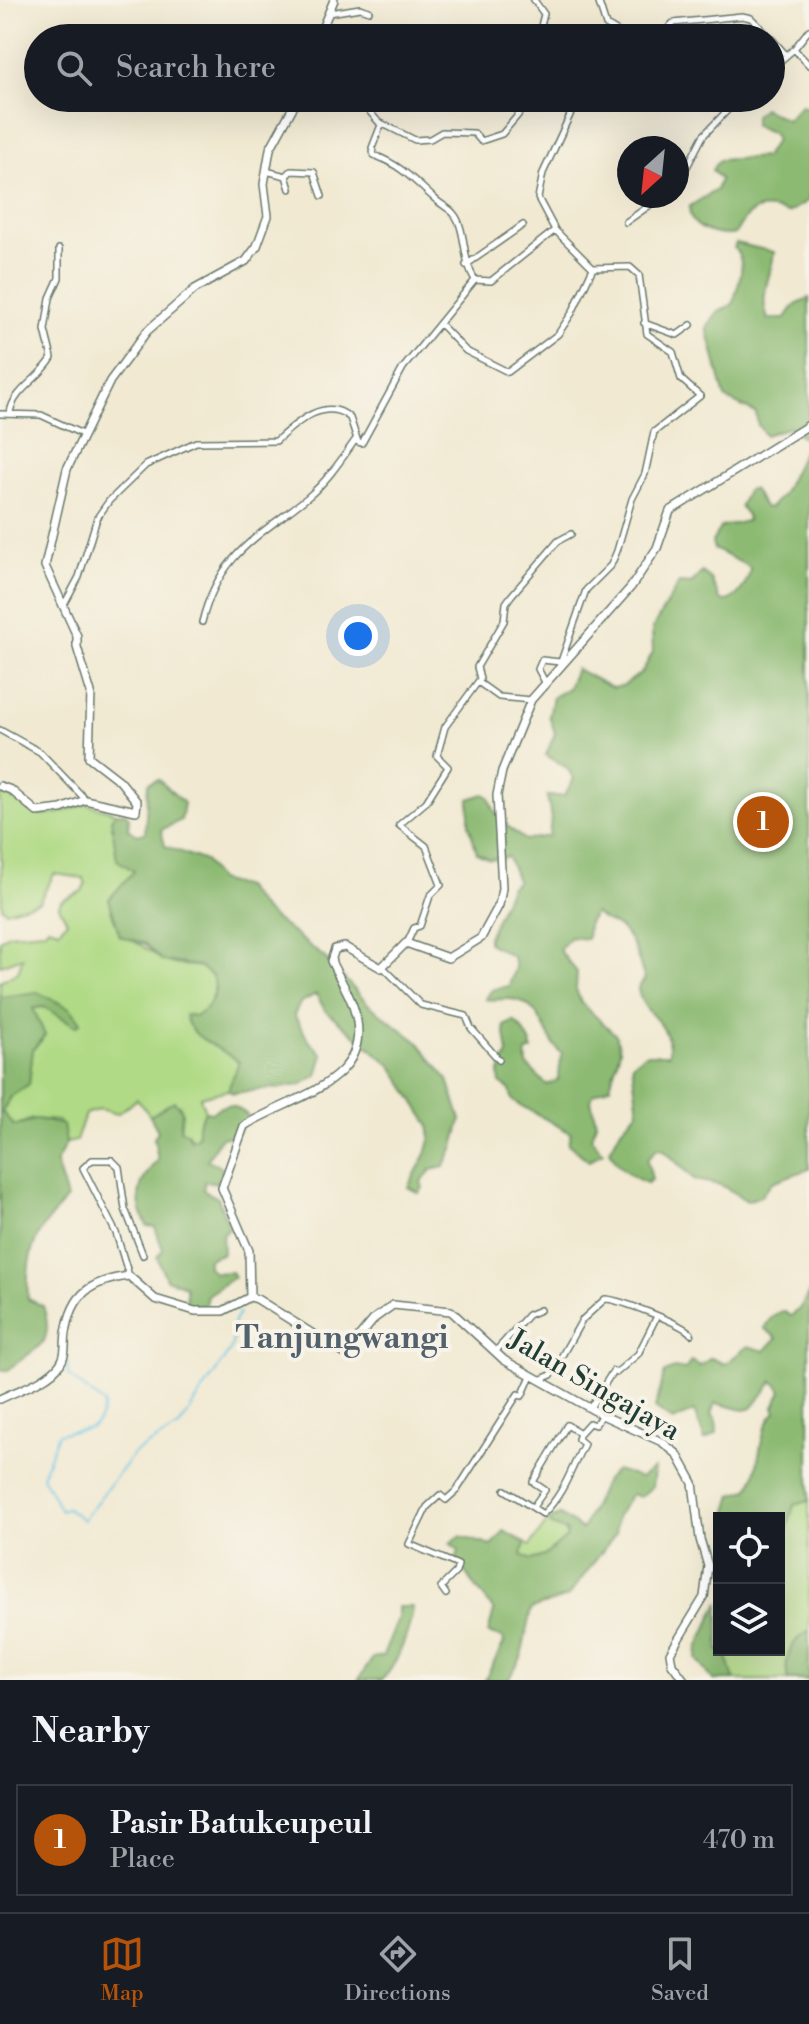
<!DOCTYPE html>
<html lang="en">
<head>
<meta charset="utf-8">
<style>
  body { margin:0; font-family:"Libre Bodoni",serif; background:#20242c; color:#f1f3f6 }
  .controls { position:absolute; right:24px; bottom:24px; display:grid; overflow:hidden; border-radius:0px; box-shadow:0 8px 32px #0002 }
  .controls button { width:72px; height:72px; display:grid; place-items:center; padding:0; border:0; border-bottom:2px solid #363941; background:#171b24; color:#f1f3f6; font:40px sans-serif }
  .compass { position:absolute; left:617px; top:136px; width:72px; height:72px; border-radius:50%; background:#171b24; box-shadow:0 8px 32px #0002; rotate:207deg }
  .you { position:absolute; left:358px; top:636px; width:28px; height:28px; margin:-20px; border:6px solid #fff; border-radius:50%; background:#1a73e8; box-shadow:0 0 0 12px #1a73e833 }
  .badge { display:grid; place-items:center; width:52px; height:52px; border-radius:50%; background:#b45309; color:#fff; font-size:26px; font-weight:700 }
  .pin { position:absolute; translate:-50% -50%; border:4px solid #fff; box-shadow:0 2px 8px #0006 }
  .list { margin:0; padding:0; list-style:none }
  h2 { display:flex; justify-content:space-between; align-items:center; height:104px; margin:0; padding:0 32px; font-size:34px }
  h2 small { font-size:26px; font-weight:400; color:#9ea1a6 }
  .list li { display:grid; grid-template-columns:52px 1fr auto; gap:24px; align-items:center; box-sizing:border-box; height:112px; margin:0 16px 16px; padding:0 16px; border:2px solid #363941; border-radius:0px }
  .list b { display:block; font-size:30px; white-space:nowrap }
  .list p { margin:0; font-size:26px; white-space:nowrap; color:#9ea1a6 }
  .list em { font-size:26px; font-style:normal; color:#9ea1a6 }
  .icon { flex:none; width:44px; height:44px; fill:none; stroke:currentColor; stroke-width:2; stroke-linecap:round; stroke-linejoin:round }
  .map { position:relative; flex:none; width:809px; height:1680px; overflow:hidden }
  .search { position:absolute; background:#171b24; box-shadow:0 8px 32px #0002; left:24px; right:24px; top:24px; height:88px; display:flex; align-items:center; gap:20px; box-sizing:border-box; padding:0 28px; border-radius:44px; color:#9ea1a6; font-size:30px }
  .sheet { height:232px; background:#171b24 }
  nav { display:flex; justify-content:space-around; align-items:center; box-sizing:border-box; height:112px; border-top:2px solid #363941; background:#171b24; font-size:22px; color:#9ea1a6 }
  nav a { display:grid; justify-items:center; gap:4px }
  nav .on { color:#b45309 }
  .map>svg:first-child { display:block }
  .green { fill:#b0da85; stroke:#688c5c; stroke-width:2 }
  .forest { fill:#8cba72; stroke:#567c53; stroke-width:2 }
  .lines { fill:none; stroke-linecap:round; stroke-linejoin:round }
  .stream { stroke:#67c6e5; stroke-width:2 }
  .street-casing { stroke:#68796b; stroke-width:8 }
  .secondary-casing { stroke:#68796b; stroke-width:10 }
  .street { stroke:#fff; stroke-width:5 }
  .secondary { stroke:#fff; stroke-width:7 }
  .labels { text-anchor:middle; stroke-width:8; stroke-linejoin:round; paint-order:stroke }
  .street-label { font-size:28px; fill:#1f3d34; stroke:#f7f3e8 }
  .quarter-label { font-size:32px; font-weight:bold; fill:#52616b; stroke:#f7f3e8 }
</style>
</head>
<body>
<div class="map">
<svg width="809" height="1680" viewBox="0 0 809 1680">
  <rect width="100%" height="100%" fill="#f7f3e8"/>
  <filter id="ink" filterUnits="userSpaceOnUse"><feTurbulence type="fractalNoise" baseFrequency=".0125" numOctaves="2"/><feDisplacementMap in="SourceGraphic" scale="16" xChannelSelector="R" yChannelSelector="G"/><feConvolveMatrix kernelMatrix="1 2 1 2 8 2 1 2 1" color-interpolation-filters="sRGB"/></filter>
  <filter id="wash" filterUnits="userSpaceOnUse"><feTurbulence type="fractalNoise" baseFrequency=".006" numOctaves="4" result="noise"/><feDisplacementMap in="SourceGraphic" scale="32" xChannelSelector="R" yChannelSelector="G"/><feGaussianBlur stdDeviation="1.8" result="paint"/><feColorMatrix in="noise" values="0 0 0 0 0 0 0 0 0 0 0 0 0 0 0 0 0 1.4 0 .05"/><feComposite in="paint" operator="in"/></filter>
  <g filter="url(#wash)">
    <rect width="100%" height="100%" fill="#f1e9d2"/>
    <path class="green" d="M4,793l33,22 18,-1 32,-10 29,9 -5,7 18,46 5,4 -23,40 9,26c25,6 35,25 57,29 9,1 17,0 27,3l12,13 -7,26 -13,10 -5,-2 20,30 14,5 14,12 -11,28 -28,7 5,14 -9,29 -16,-9 2,-19 -3,-8 -29,12 -13,-17 -20,15 -17,-5 -15,5 -9,27 -10,2 -8,-22 -26,-2 -18,7 -12,-14 8,-15 19,-13 4,-35 9,-9 -9,-32 11,-1 32,18 -6,-17 -70,-11v-16l18,-9 5,-15 -23,8v-25l8,-6 37,-3 3,-4 11,3 8,-9 -8,-15 2,-5 21,-10 4,-8 -3,-5 -29,-4 -15,28 -33,9 -4,-4 -2,-113z
      M798,1501h11v130c-19,14 -26,26 -21,49h-54l-9,-30h54c0,-37 -9,-122 19,-149z
      M548,1521l14,6 5,10 -22,19 -14,4 -10,-6 4,-11 5,3z"/>
    <path class="forest" d="M801,105l8,3v92l-21,13c-28,-9 -39,-6 -53,21 -18,4 -49,-6 -45,-28l26,-16 4,-11 -8,-9 7,-10 46,-3 11,-18 -4,-6 -18,-8v-9l9,-8 24,12z
      M736,243l38,9c-2,23 -16,43 -6,67h17l9,-13 15,-8v871l-37,13 -11,14 -14,5 -26,-16 -26,-5 -32,-31 -6,-1 -10,12 5,19 -5,4c-16,-6 -31,-17 -37,-33l11,-21 17,-18 -6,-47 13,-10h24c2,-36 -28,-37 -31,-66l7,-9c-7,-17 -9,-35 -23,-49 -8,-8 -19,-7 -27,-17l-7,9 -1,17 -17,-2 -11,13 18,22 -1,17 5,14 35,32 4,15 -10,36 -17,8 -2,6 5,23 -5,15 12,14 -14,9 -21,-17 3,-11 -58,-32 -3,-11 -10,-7 -1,-9 9,-20 -4,-28 10,-5c7,6 18,20 18,29l-6,3 1,12 20,20 11,-5 4,-26c-17,-14 -19,-47 -45,-54 -10,-3 -21,1 -32,-1l7,-9 17,-4 6,-18 -2,-11 -25,-14v-6l22,-50 7,-6 -9,-24 -19,2 -12,-6 -8,-29v-25l15,-5 5,3c5,20 19,30 36,43l24,-4 2,-18 -4,-22h17l10,-17 -7,-11 -21,-13 9,-22 -6,-17 4,-19 15,-9 8,-19 36,19 11,-2 19,-14 11,-20 -1,-23 27,-46 12,1 11,-12 9,7 9,21 6,1c13,-3 21,-19 25,-32l-5,-4 -32,-16 -2,-7 9,-15 26,-6v-6l-7,-9 7,-16 6,-1 11,18 6,1 12,-13 26,-53 -18,-15 -25,8 -7,-10 -2,-12 -31,-15 -18,-70 10,-15 16,-9c4,-18 16,-41 1,-56z
      M158,779l26,24 -3,17 -20,10 4,16 40,15 13,19 26,7 19,23 61,47 44,47 50,38 30,38 13,40 -7,27 -10,20 -13,3 -10,12 2,6 -4,5 -11,-6 18,-33 5,-17 -2,-12 -37,-59 -67,-56 -9,-16 -16,9 -6,12 15,26 14,13 -6,21 -16,10 -68,8 -5,-3 11,-28c-18,-15 -49,-22 -54,-47l11,1c14,-8 24,-24 16,-40l-14,-10 -36,-5 -17,-17 -25,-8 -11,-37 25,-28 -17,-11 -6,-41 5,-6h9l4,4 -1,12 9,6 8,-2 3,-50z
      M37,992l33,16 11,14 -5,4 -32,-19 -11,1 12,27 -12,14 -4,35 -19,13 -8,15 12,14 23,-7 26,6 3,18 -10,20 11,36c-32,33 -42,53 -39,100l15,7c14,42 -10,40 -34,64h-9v-373z
      M174,1101l8,10 -2,19 7,2 4,8 7,-4v-11l7,-14 7,1c16,-11 23,-8 37,5l-15,19 -13,1 -14,23 16,8 -5,15 -13,-2 -2,9 15,8 11,30 -7,7 1,18 -15,6v8l7,6 16,-1 3,5 -27,18 -2,11 -19,-1v-19l-20,-7 -9,-22 6,-7 -8,-23 -8,-1c-13,-26 -10,-45 11,-66l-4,-22 4,-7 -8,-15z
      M809,1292v209l-15,4 -15,54v-41h-53l7,-23 15,-5c15,-23 8,-60 28,-78l-2,-5 8,-16 -9,-10 -21,27 -8,2 -29,-7 -4,11 5,5 1,14 -12,7 -11,-29 -21,10 -18,-13 10,-36 9,-4 11,2 6,-9 9,5 11,-8 14,6 23,-18 17,5 12,-13 -13,-10 7,-10 12,-7 8,5 9,-7z
      M654,1468l-2,19 -12,10 -9,-3 -14,22 -2,18 -47,63 -37,12 -10,49 -13,22h-23l19,-37 -1,-5 -15,-5 6,-22 -38,-51 3,-9 -9,-8 10,-7 32,10 12,-15 21,12 -3,12 9,5 13,-4 23,-19v-6l-16,-6 -1,-6 10,-4 22,15 23,-49 11,-11 24,8z
      M719,1602v48h6l9,30h-21l-16,-21 1,-11z
      M398,1607h15c-2,20 -17,62 -32,73h-23l15,-22 10,-2 15,-38z
      M809,1631v49h-21c-4,-20 1,-39 21,-49z"/>
    <g class="lines">
      <path class="stream" d="M67,1360l1,15 36,29c-6,33 -22,23 -46,30l-16,42 19,35 6,-3 16,12 51,-67 45,-26 53,-80 2,-26 5,-7"/>
    </g>
  </g>
  <g filter="url(#ink)">
    <g class="lines">
      <g class="street-casing">
        <path id="street" d="M534,0l10,14 -6,24
          M598,0l8,25 22,13
          M329,13l31,-5 9,3
          M659,38l14,-15 69,-7 9,2 20,20
          M771,38l15,17
          M794,49l15,-19
          M771,69l23,-20 15,16
          M578,98l-35,75 -5,25 17,32 38,38
          M381,123l34,17 15,-1 12,-7 32,1 7,8 21,-7 17,-20
          M266,171l20,5 4,13
          M286,176l5,-5 23,1 8,24
          M677,186l26,-50 36,-38
          M626,222l37,-26
          M466,265l57,-40
          M475,280l16,1 64,-51
          M644,323l33,12 14,-10
          M441,325l25,26 42,21 50,-38 14,-21 21,-45 37,-1 9,8 8,59 26,18 8,27 19,17 -46,36 -9,42 -13,25 -15,52 -6,14 -25,25 -27,77
          M10,413c3,-23 31,-35 42,-55l-7,-28 5,-32 9,-20v-29
          M0,414l41,1 41,19
          M64,605l15,-28 18,-59 12,-17 37,-36 50,-23 80,-1c18,-16 49,-46 74,-23l8,24 4,1 41,-75 72,-88c-11,-18 -9,-35 -15,-54 -5,-17 -14,-17 -25,-27 -23,-20 -31,-32 -61,-44l-2,-7 9,-23 -17,-20 -16,-7
          M202,622c17,-68 55,-84 106,-125 20,-17 33,-37 48,-58
          M478,682l21,15 32,3
          M545,682l-7,-13 4,-9 18,2
          M0,730l40,22 45,47
          M407,943l7,-15 6,-2 10,-30 11,-11 -15,-39 -27,-21 27,-23 22,-35 -11,-11 8,-29 35,-48 -3,-12 27,-46 2,-18 5,-7 47,-55 13,-7
          M383,967l38,38 45,11 5,12 28,32
          M129,1276l-13,-43 -33,-65 9,-8h20l7,7 6,42 18,46
          M495,1352l33,-37 12,-5
          M539,1380l12,-5 31,-55 23,-21c13,0 79,25 86,35
          M590,1408l23,-37 3,2 22,-19 19,-38
          M580,1433l9,-10 6,2 7,-10
          M505,1490l38,24c21,-20 28,-45 41,-70l-6,-5 2,-6 -13,-8 -34,57 12,8 -12,17
          M446,1594l-5,-7 15,-15 2,-7 -49,-21 18,-37 13,-12 6,5 11,-10 61,-96 4,2 9,-20"/>
      </g>
      <g class="secondary-casing">
        <path id="secondary" d="M318,38l16,-38
          M0,786l11,4 26,22 24,-3 24,-9 51,11 1,-9 -17,-21 -31,-24 2,-64 -14,-46v-11l-32,-70 22,-97 43,-88 37,-50 48,-42 51,-28 11,-15 11,-30 -4,-32 6,-35 28,-51
          M250,1297l-1,-46 -27,-63 22,-62c46,-30 136,-43 109,-120 -5,-15 -15,-30 -22,-45l4,-12 10,-2 36,21 25,-25 42,15 33,-20 18,-33 3,-17 -5,-93 5,-24 29,-71 100,-113 26,-39 13,-37 139,-86
          M0,1399c18,-9 48,-18 60,-35 7,-10 4,-19 6,-31 6,-40 25,-52 63,-57l26,23 40,12h28l27,-14 7,2 88,55 30,-36 18,-13 58,6 53,49 98,55 60,27 15,12 16,29 7,56 8,27 -4,31 -34,56 2,11 12,16"/>
      </g>
      <use href="#street" class="street"/>
      <use href="#secondary" class="secondary"/>
    </g>
  </g>
  <g class="labels">
    <g class="street-label">
      <text transform="translate(595 1384) rotate(30)" y="10">Jalan Singajaya</text>
    </g>
    <g class="quarter-label">
      <text x="342" y="1348">Tanjungwangi</text>
    </g>
  </g>
</svg>
<div class="controls">
<button><svg class="icon" aria-label="locate" viewBox="0 0 24 24"><circle cx="12" cy="12" r="6"/><path d="M12 2v4M12 18v4M2 12h4M18 12h4"/></svg></button>
<button><svg class="icon" aria-label="layers" viewBox="0 0 24 24"><path d="M12 4l9 5-9 5-9-5zM3 14l9 5 9-5"/></svg></button>
</div>
<svg class="compass" viewBox="-18 -18 36 36"><path d="M0-13l5 13h-10z" fill="#e53935"/><path d="M0 13l5-13h-10z" fill="#9ea1a6"/></svg>
<div class="you"></div>
<div class="pin badge" style="left:763px;top:822px">1</div>
<div class="search"><svg class="icon" aria-label="search" viewBox="0 0 24 24"><circle cx="10" cy="10" r="6"/><path d="M15 15l6 6"/></svg>Search here</div>
</div>
<section class="sheet">
<h2>Nearby<small></small></h2>
<ul class="list">
<li><span class="badge">1</span><div><b>Pasir Batukeupeul</b><p>Place</p></div><em>470 m</em></li>
</ul>
</section>
<nav>
<a class="on"><svg class="icon" aria-label="map" viewBox="0 0 24 24"><path d="M3 6l6-2 6 2 6-2v14l-6 2-6-2-6 2zM9 4v14M15 6v14"/></svg>Map</a>
<a><svg class="icon" aria-label="directions" viewBox="0 0 24 24"><path d="M12 3l9 9-9 9-9-9zM9 14v-3h6M13 9l2 2-2 2"/></svg>Directions</a>
<a><svg class="icon" aria-label="saved" viewBox="0 0 24 24"><path d="M7 4h10v16l-5-4-5 4z"/></svg>Saved</a>
</nav>
</body>
</html>
